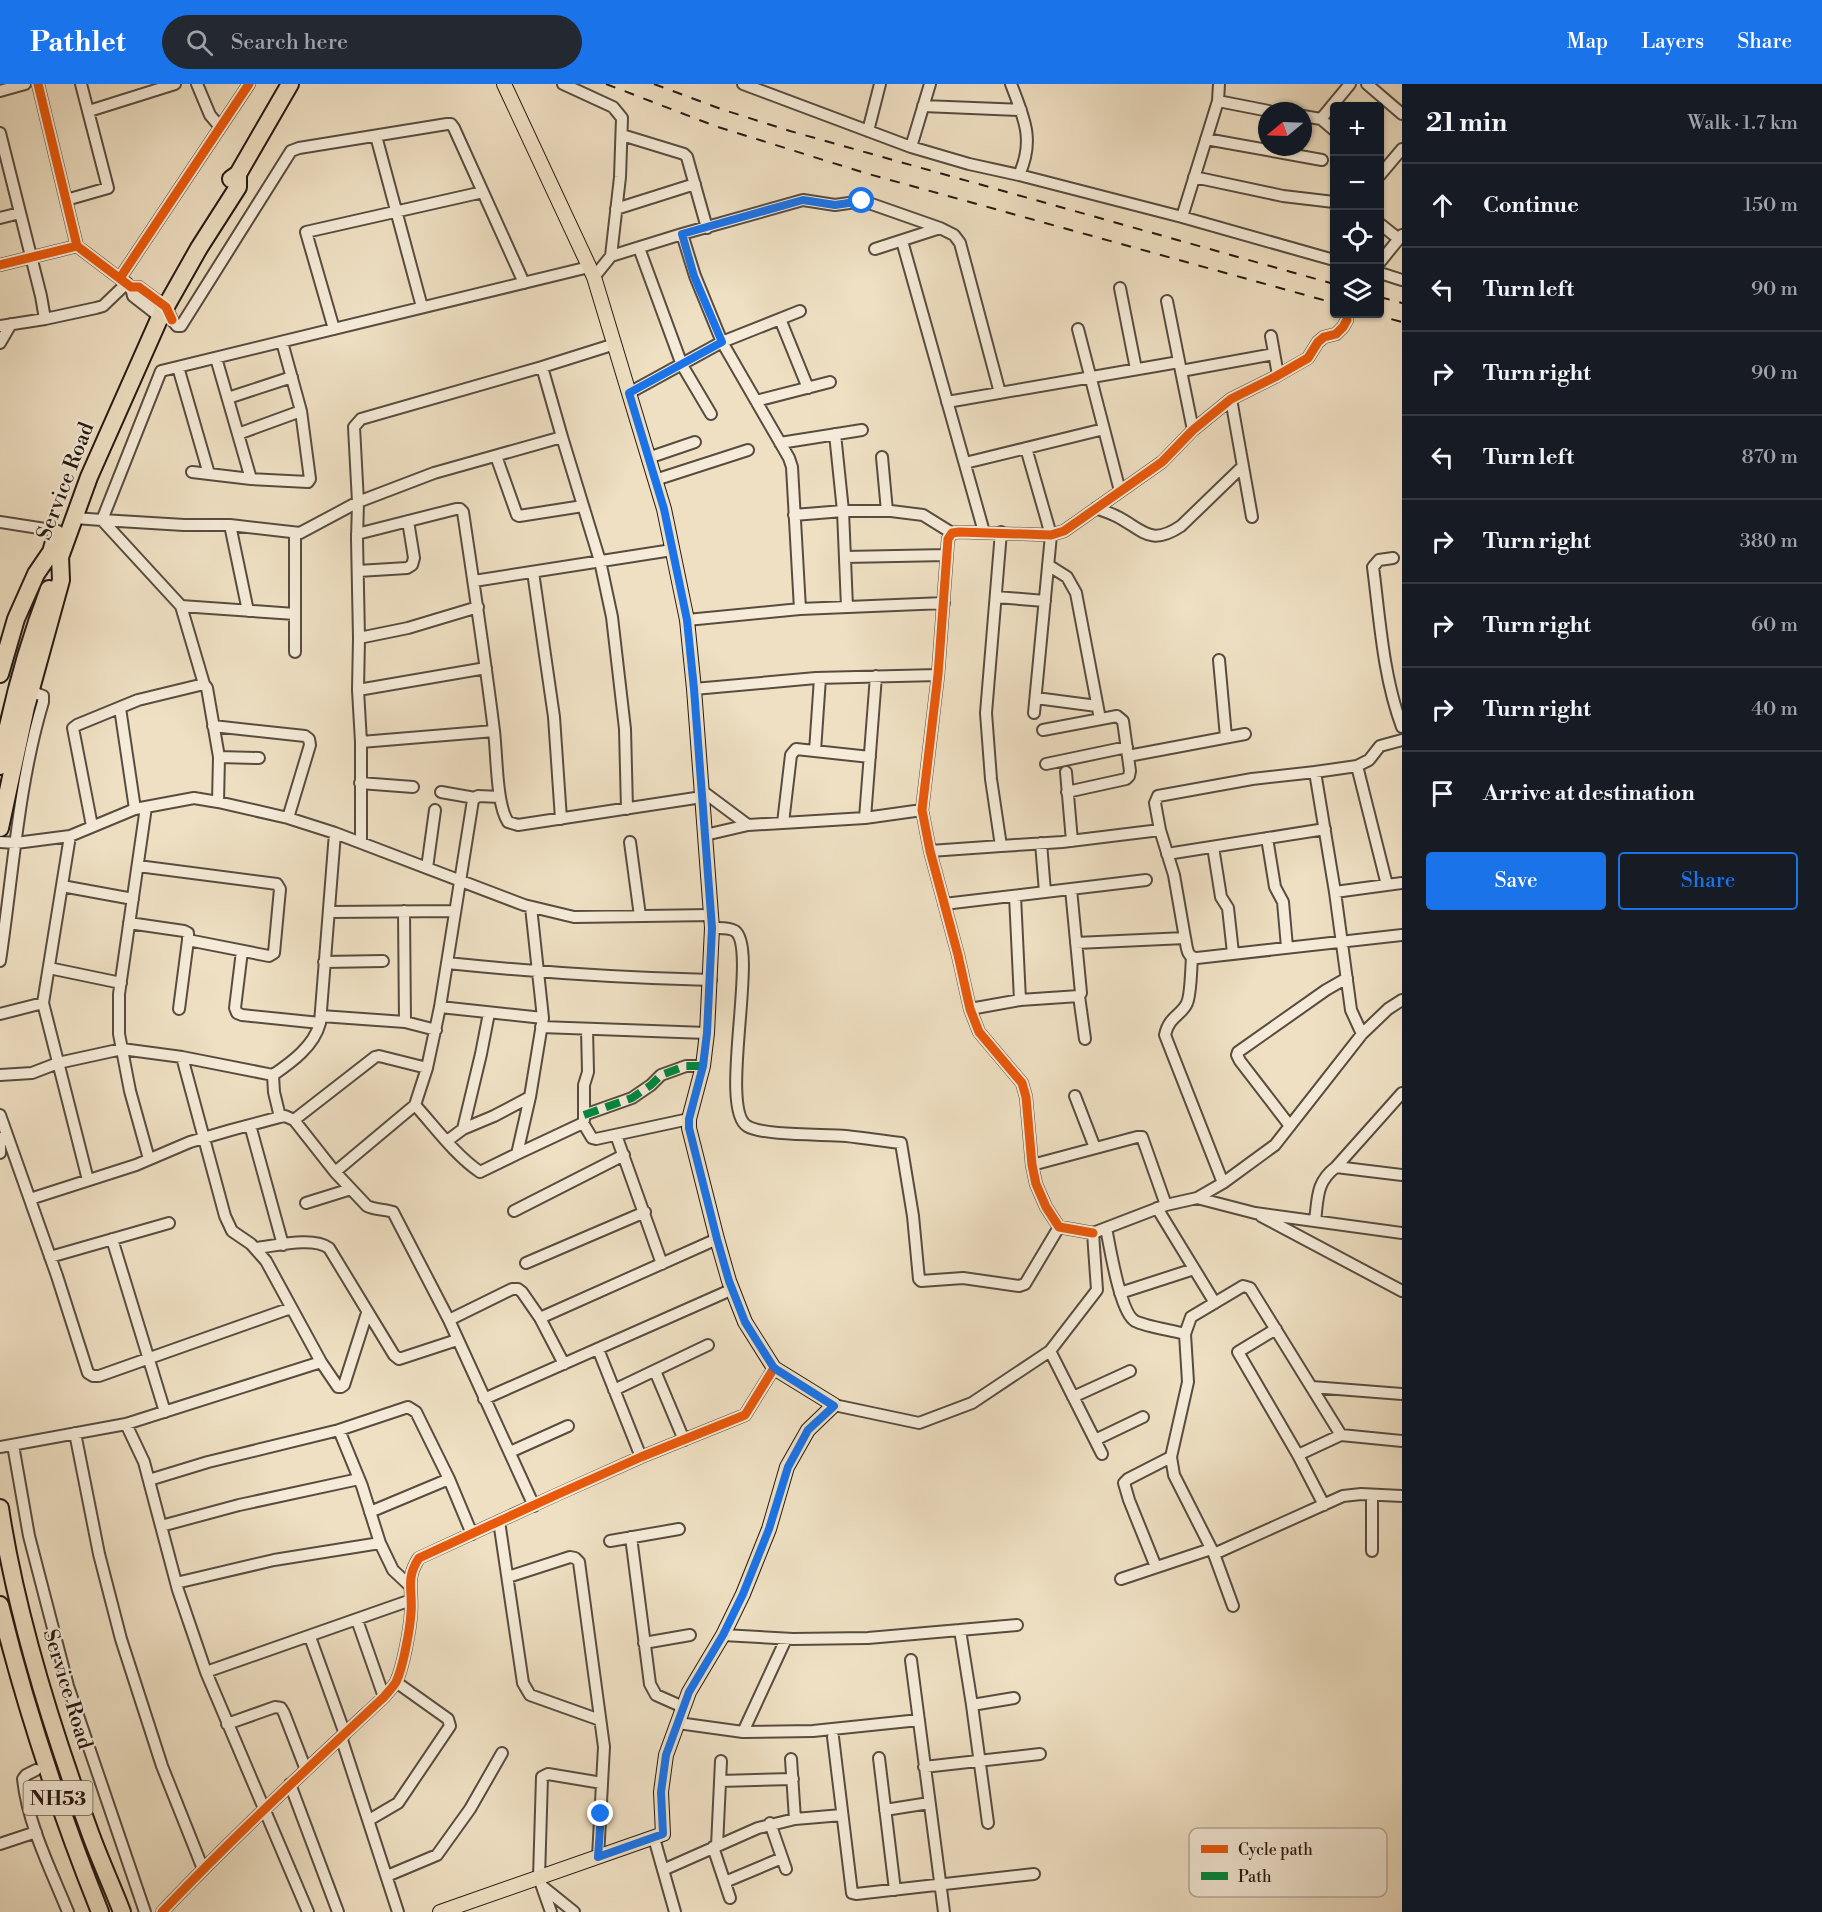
<!DOCTYPE html>
<html lang="en">
<head>
<meta charset="utf-8">
<style>
  body { margin:0; font-family:"Libre Bodoni",serif; background:#242831; color:#f1f3f6 }
  .controls { position:absolute; right:18px; top:18px; display:grid; overflow:hidden; border-radius:6px; box-shadow:0 2px 4px #0004 }
  .controls button { width:54px; height:54px; display:grid; place-items:center; padding:0; border:0; border-bottom:2px solid #363941; background:#171b24; color:#f1f3f6; font:30px sans-serif }
  .compass { position:absolute; left:1258px; top:18px; width:54px; height:54px; border-radius:50%; background:#171b24; box-shadow:0 2px 4px #0004; rotate:251deg }
  .stop { position:absolute; width:18px; height:18px; margin:-14px; border:4px solid #1a73e8; border-radius:50%; background:#fff }
  .stop.end { background:#1a73e8; border-color:#fff; box-shadow:0 2px 6px #0008 }
  .list { margin:0; padding:0; list-style:none }
  h2 { display:flex; justify-content:space-between; align-items:center; height:78px; margin:0; padding:0 24px; font-size:26px }
  h2 small { font-size:20px; font-weight:400; color:#9ea1a6 }
  .list li { display:grid; grid-template-columns:39px 1fr auto; gap:18px; align-items:center; box-sizing:border-box; height:84px; padding:0 24px; border-top:2px solid #363941 }
  .list b { display:block; font-size:22px; white-space:nowrap }
  .list em { font-size:20px; font-style:normal; color:#9ea1a6 }
  .actions { display:flex; gap:12px; padding:18px 24px }
  .actions a { flex:1; padding:14px 0; border:2px solid #1a73e8; border-radius:6px; text-align:center; font-size:21px; color:#1a73e8 }
  .actions .main { background:#1a73e8; color:#fff }
  .icon { flex:none; width:33px; height:33px; fill:none; stroke:currentColor; stroke-width:2; stroke-linecap:round; stroke-linejoin:round }
  .map { position:relative; flex:none; width:1402px; height:1828px; overflow:hidden }
  header { display:flex; align-items:center; gap:36px; box-sizing:border-box; height:84px; padding:0 30px; background:#1a73e8; color:#fff }
  header strong { font-size:28px }
  nav { display:flex; gap:33px; margin-inline-start:auto; font-size:21px }
  .search { width:420px; height:54px; background:#242831; display:flex; align-items:center; gap:15px; box-sizing:border-box; padding:0 21px; border-radius:33px; color:#9ea1a6; font-size:22px }
  main { display:flex }
  aside { flex:1; background:#171b24 }
  .map>svg:first-child { display:block }
  .lines { fill:none; stroke-linecap:round; stroke-linejoin:round }
  .minor-casing { stroke:#584c40; stroke-width:14 }
  .major-casing { stroke:#251a15; stroke-width:16 }
  .highway-casing { stroke:#251a15; stroke-width:20 }
  .minor { stroke:#f5ebd8; stroke-width:10 }
  .major { stroke:#efe0c3; stroke-width:14 }
  .highway { stroke:#efe0c3; stroke-width:16 }
  .rail { stroke:#251a15; stroke-width:2; stroke-dasharray:10 10; stroke-linecap:butt }
  .quiet { stroke:#00873e; stroke-width:8; stroke-dasharray:15 8; stroke-linecap:butt }
  .cycleway-casing { stroke:#f5ebd8; stroke-width:13 }
  .cycleway { stroke:#e8590c; stroke-width:9 }
  .route { stroke:#1a73e8; stroke-width:8 }
  .labels { text-anchor:middle; stroke-width:4.5; stroke-linejoin:round; paint-order:stroke }
  .shield { fill:#f5ebd8; stroke:#635950; stroke-width:1.5 }
  .shield-label { font-size:20px; font-weight:bold; fill:#251a15 }
  .street-label { font-size:21px; fill:#251a15; stroke:#f5ebd8 }
  .key { fill:#f5ebd8; stroke:#b7ac9e; stroke-width:1.5 }
  .key-label { font-size:16px; fill:#251a15 }
</style>
</head>
<body>
<header>
<strong>Pathlet</strong>
<div class="search"><svg class="icon" aria-label="search" viewBox="0 0 24 24"><circle cx="10" cy="10" r="6"/><path d="M15 15l6 6"/></svg>Search here</div>
<nav><a>Map</a><a>Layers</a><a>Share</a></nav>
</header>
<main>
<div class="map">
<svg width="1402" height="1828" viewBox="0 0 1402 1828">
  <rect width="100%" height="100%" fill="#efe0c3"/>
  <filter id="stains"><feTurbulence type="fractalNoise" baseFrequency=".00333" numOctaves="4"/><feColorMatrix values="0 0 0 0 .2 0 0 0 0 .09 0 0 0 0 .02 0 0 0 .5 -.17"/></filter>
  <radialGradient id="worn" r=".72"><stop offset=".6" stop-color="#630" stop-opacity="0"/><stop offset="1" stop-color="#630" stop-opacity=".3"/></radialGradient>
  <g class="lines">
    <g class="minor-casing">
      <path id="minor" d="M38,0l39,162
        M197,0l13,31 10,12
        M563,0l50,23 9,11 -2,59 -9,79 -17,21
        M743,0l168,63 58,17 50,11
        M1011,0c13,34 24,56 8,91l163,42 152,43
        M1367,0l35,30
        M0,7l25,-7
        M1218,17l51,10
        M923,22l98,4
        M89,27l86,-27
        M1303,32l18,3 29,-35
        M1321,35l13,11
        M868,47l12,-47
        M0,49l41,163 4,23
        M622,51l62,19 3,3 20,71
        M376,52l46,171
        M1206,55l116,21
        M911,63l19,-63
        M1380,91l22,-26
        M1194,93l89,19 51,6
        M66,116l42,-12 -27,-104
        M616,125l79,-25
        M1182,133l36,-116 1,-17
        M0,134l20,-5
        M1380,140l19,15
        M682,150l13,42 27,66 67,116 3,9 8,142
        M902,157l82,291
        M639,164l43,117 29,49
        M875,165l65,-21 14,7 6,8 40,150
        M611,172l71,-22 121,-34 32,5 28,-4 77,27
        M1380,178l22,-27
        M0,181l77,-19 54,41h8l27,20 6,13 5,6h4l110,-175 8,-3 148,-24h4l3,4 70,155
        M1380,189l22,7
        M120,194l129,-194
        M131,203l2,9 27,21 4,1
        M1120,204l16,81
        M1167,217l14,70 93,-17
        M780,235l28,69
        M0,242l45,-7 51,-11 7,-2 24,-23
        M334,245l-28,-97 177,-40
        M1078,245l42,162
        M1271,252l7,39
        M0,259l11,-19
        M216,274l35,121
        M178,283l31,107
        M1181,287l12,59
        M629,309l93,-51 78,-31
        M228,314l64,-21
        M1231,315l21,118
        M756,317l74,-19
        M947,318l232,-40
        M238,350l63,-23
        M835,350l8,77h48l32,4 29,18
        M562,353l38,124 12,56 13,112 2,80
        M780,359l82,-13
        M1026,364l25,87 -17,178
        M496,372l21,59 2,1 64,-10
        M882,373l5,54
        M648,374l47,-16
        M965,379l139,-34
        M192,388l59,7 57,3 2,-3 -9,-68 -19,-69
        M655,396l93,-30
        M1096,424c7,3 15,5 22,9 26,14 33,29 63,9l61,-59
        M794,431l49,-4 4,96
        M75,434l27,2 59,-149 428,-104
        M102,436l82,5h46l70,8 58,-31 76,-29 128,-36 -20,-70 73,-23
        M102,436l79,86 114,8
        M0,438l58,9
        M230,441l18,86
        M1001,448l-15,181 5,66 10,67 61,-4 98,-12 -5,-27 3,-7 94,-17 63,-7 42,-6 12,-6 11,-14 22,-6
        M295,449v119
        M357,450l99,-25h4l3,3c11,73 22,146 31,219 3,23 2,73 14,91l10,3 184,-28
        M845,473l102,-2
        M1393,474l-14,2 -6,7c7,54 10,109 29,160
        M1048,481l19,12 9,16 24,126
        M358,487l49,-3 5,-3 2,-7 -6,-37
        M533,488l21,145 7,102
        M474,497l198,-31
        M996,513l49,4
        M687,536l113,-11 144,-6
        M359,554l49,-10 70,-21
        M1219,576l7,77
        M204,600l3,4 12,69 -1,45
        M694,605l122,-11 122,-3
        M358,606l128,-22
        M1036,614l61,8
        M120,624l15,101
        M213,642l92,10 4,3 1,6 -22,73
        M1043,646l74,-14 6,5 7,50 -1,5 -3,3 -59,13
        M361,658l133,-11
        M815,667l5,-73
        M1128,672l117,-22
        M219,673l40,1
        M1046,680l81,-17
        M1357,682l30,119
        M1066,688l6,69
        M1315,688l20,120 16,118 11,24
        M360,699l53,4
        M701,706l47,35
        M441,708l34,6
        M146,723l-27,187v40l11,57 19,68
        M865,734l11,-142
        M783,739l8,-68 5,-6 74,8
        M92,742l-19,-98 4,-3 61,-25 66,-16 -23,-78
        M1160,746l14,45 11,63
        M705,751l43,-10 117,-7 57,-8
        M70,752l-27,167 45,177
        M1267,754l8,49 8,15 4,45
        M0,758l16,1 54,-7 65,-27 59,-11 24,4 70,16 47,15 189,72 50,12 138,-2
        M630,758l10,74
        M361,759v-101l-3,-52 1,-52 -2,-99 1,-37 -4,-75 7,-8 181,-52
        M1041,759l4,49
        M1213,763l8,50 7,11 5,45
        M930,767l71,-5
        M1167,770l158,-25
        M427,784l8,-58
        M62,802l71,13
        M1335,808l67,-9
        M1015,812l5,104 59,-4 2,-3 -10,-104
        M944,820l202,-24
        M404,827l1,111
        M329,828l126,-1
        M129,839l55,8 4,2v7l81,16 5,-3 6,-64 -3,-5 -139,-18
        M712,844c7,0 17,-1 23,3 24,17 -17,177 12,195 16,10 78,8 99,10 19,2 37,5 55,7l12,73 6,63 2,2 42,-3 56,8 6,-2 34,-57
        M1076,859l109,-5c2,8 1,20 12,20l205,-23
        M242,867l-7,57 2,5 5,2 78,8
        M1192,874c-1,11 -1,36 -5,45 -5,12 -18,13 -22,32l58,148
        M0,877c13,-86 18,-176 43,-259v-6l-13,-5
        M324,878l59,-1
        M447,879c88,9 176,15 264,17
        M49,884l72,15
        M1079,912l6,43
        M440,923l103,11
        M179,925l9,-69
        M970,925l50,-9
        M0,930l43,-11
        M321,932l84,6 31,8
        M541,943l166,6
        M182,973l43,159 7,15 19,13 15,17 55,101
        M0,991l32,-2 26,-10 64,-14 60,8 91,18
        M1075,1012l20,52
        M415,1021c20,22 40,50 65,67l37,-18 13,-57 13,-79 -12,-111
        M0,1031l57,161 31,97 5,3h6l192,-68
        M584,1031l48,-17 19,-13 10,-10 25,-9h17
        M280,1033l5,-1 9,4 41,52 32,34c8,4 17,3 26,6l56,108 85,186
        M294,1036l81,-63 4,-1 48,12
        M584,1036v-35l4,-13 -1,-43
        M250,1041l33,120
        M1290,1042l-50,-65 -3,-6 1,-3 88,-62 21,-12
        M463,1045l31,-13 36,-19
        M616,1051l46,129
        M0,1054v15
        M447,1057l16,-12 18,-75 8,-41
        M517,1070l66,-31 9,15 4,1 93,-20
        M1032,1081l105,-28h5l24,68
        M1336,1083l66,8
        M335,1088l80,-67 12,-37 13,-61 33,-207 5,-4 22,1
        M1197,1114l58,15 147,20
        M30,1115l106,-34 54,-23 41,-12 49,-13 -6,-25 -1,-17c19,-13 41,-29 47,-52l15,-190
        M306,1119l45,-14
        M1157,1124l58,95
        M514,1127l110,-56
        M1261,1132l141,75
        M1315,1137c3,-23 1,-39 21,-54l66,-74
        M1106,1144c4,19 14,85 29,93 12,6 36,9 50,13
        M1093,1149l-34,-6 -13,-20 -10,-23 -4,-19 -6,-68 -4,-14 -43,-51 -9,-23 -12,-54 -28,-104 -8,-41 16,-135 10,-136 4,-6 7,-1 92,3 13,-4 98,-69 31,-32 38,-31 44,-22 33,-19 10,-16 6,-5 12,-3 7,-7 4,-7
        M112,1155l53,173
        M256,1164c19,-2 57,-12 73,0l65,107 5,4 58,-19
        M50,1173l119,-34
        M526,1179l119,-51
        M1120,1209l74,-24
        M540,1234l24,46
        M449,1236l63,-31h6l4,3 18,26 177,-79
        M1276,1245l-38,23 60,103 26,50
        M598,1265l43,108
        M1050,1267l52,103
        M655,1287l29,69
        M1312,1303l90,7
        M614,1306l94,-45
        M1073,1313l57,-26
        M484,1315l249,-110
        M834,1321l85,18 53,-20 78,-52 47,-61 -4,-57 73,-28 31,-7 26,-15 52,-38 87,-111 26,-25 14,-9
        M126,1340l18,38 34,128 28,82 102,240
        M339,1346l23,56 18,57 13,27 17,16
        M75,1349l24,121 22,85 41,127 41,103
        M1095,1356l48,-23
        M13,1361l16,91 39,150 77,226
        M0,1363l126,-23 195,-62 17,25h3l3,-2 23,-72
        M510,1368l58,-26
        M1298,1371l43,-20 61,6
        M149,1396l59,-18 131,-32 69,-23 8,5 33,67 23,55
        M1372,1411v56
        M370,1428l79,-33
        M499,1437l24,162 7,12 70,25
        M161,1442l78,-21 120,-26
        M631,1453l19,147 6,11 27,12
        M610,1457l69,-12
        M1214,1470l129,-58 18,-2 41,2
        M1156,1483l-27,-67 -5,-17 4,-4 43,-22
        M508,1493l62,-20 5,1 4,4 25,185 -6,110
        M1121,1495l90,-30
        M176,1499l98,-23 106,-17
        M1233,1522l-19,-52 -40,-79 -3,-18 17,-75 -3,-48 6,-17 52,-31 7,2 91,147
        M357,1536l27,77
        M960,1546l12,75 16,118
        M723,1551l70,4 75,-1 149,-13
        M310,1553l35,97
        M644,1559l46,-8
        M911,1576l33,252
        M206,1588l205,-72
        M972,1621l42,-7
        M678,1639l65,9 70,-1 106,-11
        M227,1640l48,-17 6,1 3,5 22,57
        M743,1648l43,-93
        M341,1653l57,175
        M833,1653l19,156 4,1 178,-20
        M879,1674l16,132
        M791,1675l4,60
        M924,1683l116,-13
        M36,1686l-10,5 -3,4c5,46 28,91 45,133
        M720,1697l73,-2
        M290,1700l48,128
        M885,1726l44,-7
        M369,1736l29,-17 52,-77 -2,-7 -52,-37
        M770,1739l16,46
        M654,1754l21,74
        M0,1760l36,-12
        M717,1762l4,-85
        M713,1763l17,51
        M663,1786l95,-42 37,-9 47,-4
        M387,1792l50,-21 33,-46 32,-56
        M725,1798l57,-24
        M543,1803l31,25
        M162,1828c71,-75 147,-145 222,-215 4,-5 9,-10 12,-15 7,-14 14,-53 15,-69 2,-23 -6,-34 8,-55l137,-63 85,-38 104,-42 29,-47
        M551,1828l-12,-34 3,-101 6,-3 54,9"/>
    </g>
    <g class="major-casing">
      <path id="major" d="M440,1828l223,-78 -2,-42 5,-37 23,-63 34,-57 20,-41 26,-65 18,-62 21,-37 26,-25 -60,-37 -29,-46 -16,-41 -12,-42 -28,-111v-9l14,-53 4,-33 5,-105 -18,-239 -7,-69 -23,-111 -70,-232 -90,-193"/>
    </g>
    <g class="highway-casing">
      <path id="highway" d="M231,95l7,-5 52,-90
        M0,590l16,-55 20,-45 15,-22 5,-17
        M0,682c11,-60 27,-120 49,-177
        M0,744l26,-121 35,-127 -1,-23 29,-80 71,-160 39,-69 39,-61v-13
        M0,1424c16,106 51,218 88,319 10,29 23,56 34,85
        M0,1521c26,105 60,207 100,307"/>
    </g>
    <use href="#minor" class="minor"/>
    <use href="#major" class="major"/>
    <use href="#highway" class="highway"/>
    <path class="rail" d="M606,0l109,42 150,47 469,130
      M654,0l67,25 69,22 544,153
      M1380,213l22,6
      M1372,230l30,8"/>
    <path class="quiet" d="M584,1031l48,-17 19,-13 10,-10 25,-9h17"/>
    <g class="cycleway-casing">
      <path id="cycleway" d="M38,0l39,162
        M0,181l77,-19 54,41h8l27,20 6,13
        M120,194l129,-194
        M1093,1149l-34,-6 -13,-20 -10,-23 -4,-19 -6,-68 -4,-14 -43,-51 -9,-23 -12,-54 -28,-104 -8,-41 16,-135 10,-136 4,-6 7,-1 92,3 13,-4 98,-69 31,-32 38,-31 44,-22 33,-19 10,-16 6,-5 12,-3 7,-7 4,-7
        M162,1828c71,-75 147,-145 222,-215 4,-5 9,-10 12,-15 7,-14 14,-53 15,-69 2,-23 -6,-34 8,-55l137,-63 85,-38 104,-42 29,-47"/>
    </g>
    <use href="#cycleway" class="cycleway"/>
  </g>
  <g class="lines">
    <path class="route" d="M601,1730l-3,43 65,-23 -2,-42 5,-37 23,-63 34,-57 20,-41 26,-65 19,-62 20,-37 26,-24 -60,-38 -29,-46 -16,-41 -12,-42 -28,-111v-9l14,-53 4,-33 5,-105 -18,-239 -7,-69 -23,-111 -35,-116 93,-51 -28,-66 -12,-42 121,-34 32,5 27,-4"/>
  </g>
  <g class="labels">
    <rect class="shield" x="23.5" y="1697" width="69" height="34" rx="4.5"/>
    <g class="shield-label">
      <text x="58" y="1721">NH53</text>
    </g>
    <g class="street-label">
      <text transform="translate(65 397) rotate(-69)" y="7">Service Road</text>
      <text transform="translate(68 1605) rotate(73)" y="7">Service Road</text>
    </g>
  </g>
  <rect x="1189" y="1744" width="198" height="69" rx="9" class="key"/>
  <rect x="1201" y="1761" width="27" height="8" fill="#e8590c"/>
  <rect x="1201" y="1788" width="27" height="8" fill="#00873e"/>
  <g class="key-label">
    <text x="1238" y="1771">Cycle path</text>
    <text x="1238" y="1798">Path</text>
  </g>
  <rect width="100%" height="100%" filter="url(#stains)"/>
  <rect width="100%" height="100%" fill="url(#worn)"/>
</svg>
<div class="controls">
<button>+</button>
<button>−</button>
<button><svg class="icon" aria-label="locate" viewBox="0 0 24 24"><circle cx="12" cy="12" r="6"/><path d="M12 2v4M12 18v4M2 12h4M18 12h4"/></svg></button>
<button><svg class="icon" aria-label="layers" viewBox="0 0 24 24"><path d="M12 4l9 5-9 5-9-5zM3 14l9 5 9-5"/></svg></button>
</div>
<svg class="compass" viewBox="-18 -18 36 36"><path d="M0-13l5 13h-10z" fill="#e53935"/><path d="M0 13l5-13h-10z" fill="#9ea1a6"/></svg>
<div class="stop" style="left:862px;top:117px"></div>
<div class="stop end" style="left:601px;top:1730px"></div>
</div>
<aside>
<h2>21 min<small>Walk · 1.7 km</small></h2>
<ul class="list">
<li><svg class="icon" aria-label="ahead" viewBox="0 0 24 24"><path d="M12 20V5M6 11l6-6 6 6"/></svg><div><b>Continue</b></div><em>150 m</em></li>
<li><svg class="icon" aria-label="left" viewBox="0 0 24 24"><path d="M17 20v-9H6M10 6l-5 5 5 5"/></svg><div><b>Turn left</b></div><em>90 m</em></li>
<li><svg class="icon" aria-label="right" viewBox="0 0 24 24"><path d="M7 20v-9h11M14 6l5 5-5 5"/></svg><div><b>Turn right</b></div><em>90 m</em></li>
<li><svg class="icon" aria-label="left" viewBox="0 0 24 24"><path d="M17 20v-9H6M10 6l-5 5 5 5"/></svg><div><b>Turn left</b></div><em>870 m</em></li>
<li><svg class="icon" aria-label="right" viewBox="0 0 24 24"><path d="M7 20v-9h11M14 6l5 5-5 5"/></svg><div><b>Turn right</b></div><em>380 m</em></li>
<li><svg class="icon" aria-label="right" viewBox="0 0 24 24"><path d="M7 20v-9h11M14 6l5 5-5 5"/></svg><div><b>Turn right</b></div><em>60 m</em></li>
<li><svg class="icon" aria-label="right" viewBox="0 0 24 24"><path d="M7 20v-9h11M14 6l5 5-5 5"/></svg><div><b>Turn right</b></div><em>40 m</em></li>
<li><svg class="icon" aria-label="arrive" viewBox="0 0 24 24"><path d="M6 21V4h12l-3 4 3 4H6"/></svg><div><b>Arrive at destination</b></div></li>
</ul>
<div class="actions"><a class="main">Save</a><a>Share</a></div>
</aside>
</main>
</body>
</html>
